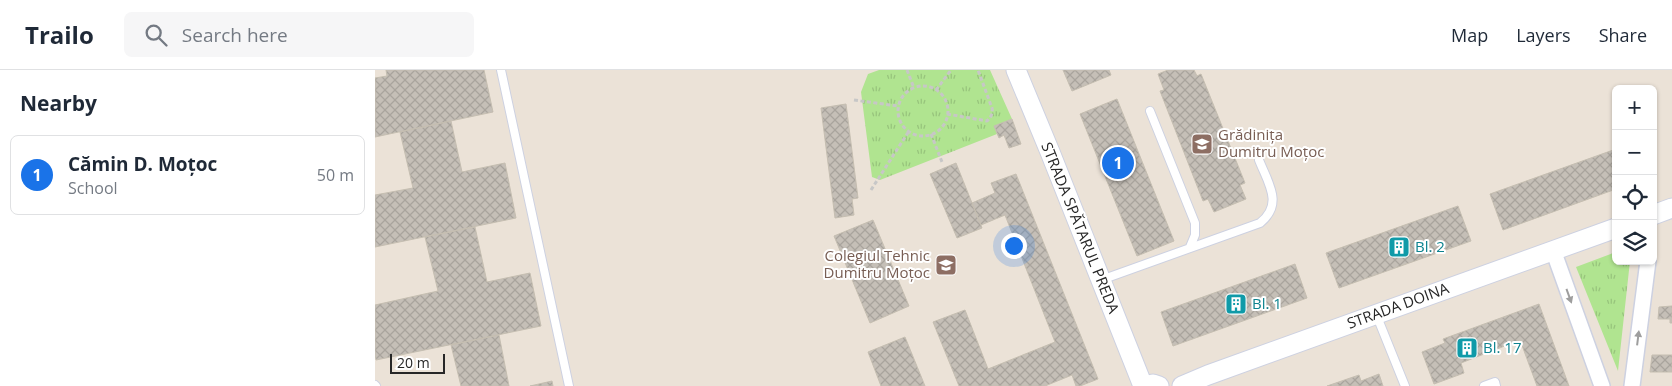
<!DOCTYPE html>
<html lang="en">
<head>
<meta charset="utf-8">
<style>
  body { margin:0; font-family:"Open Sans",sans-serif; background:#f6f6f7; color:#1f2937 }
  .controls { position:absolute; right:15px; top:15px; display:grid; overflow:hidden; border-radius:8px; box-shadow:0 1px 4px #0004 }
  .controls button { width:45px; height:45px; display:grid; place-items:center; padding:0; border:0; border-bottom:1px solid #e0e1e3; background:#fff; color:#1f2937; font:25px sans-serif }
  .scale { position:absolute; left:15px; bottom:12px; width:55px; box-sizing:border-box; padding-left:5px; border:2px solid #272727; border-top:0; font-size:14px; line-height:18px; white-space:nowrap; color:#272727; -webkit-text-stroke:4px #fff; paint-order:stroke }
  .you { position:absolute; left:638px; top:175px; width:18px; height:18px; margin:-12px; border:4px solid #fff; border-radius:50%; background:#1a73e8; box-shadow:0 0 0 8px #1a73e833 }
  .badge { display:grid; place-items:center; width:32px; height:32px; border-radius:50%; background:#1a73e8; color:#fff; font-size:16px; font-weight:700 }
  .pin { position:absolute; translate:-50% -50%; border:2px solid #fff; box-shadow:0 1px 5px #0006 }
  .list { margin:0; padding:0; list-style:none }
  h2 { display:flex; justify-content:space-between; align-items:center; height:65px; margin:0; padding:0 20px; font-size:21px }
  h2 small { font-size:16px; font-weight:400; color:#747a83 }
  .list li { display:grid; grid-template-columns:32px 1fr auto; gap:15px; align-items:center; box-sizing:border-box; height:80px; margin:0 10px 10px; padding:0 10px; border:1px solid #e0e1e3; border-radius:8px }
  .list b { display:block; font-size:19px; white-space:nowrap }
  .list p { margin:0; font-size:16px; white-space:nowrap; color:#747a83 }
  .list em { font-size:16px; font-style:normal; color:#747a83 }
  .icon { flex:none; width:28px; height:28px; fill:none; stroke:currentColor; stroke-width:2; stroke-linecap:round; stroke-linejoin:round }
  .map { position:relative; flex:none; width:1297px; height:316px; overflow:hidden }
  header { display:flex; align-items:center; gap:30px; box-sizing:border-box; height:70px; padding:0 25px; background:#fff; border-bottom:1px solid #e0e1e3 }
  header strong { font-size:24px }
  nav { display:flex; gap:28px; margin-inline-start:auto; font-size:18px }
  .search { width:350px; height:45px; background:#f6f6f7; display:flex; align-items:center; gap:12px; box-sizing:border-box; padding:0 18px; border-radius:8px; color:#747a83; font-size:19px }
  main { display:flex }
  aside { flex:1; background:#fff }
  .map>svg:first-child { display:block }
  .grass { fill:url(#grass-tufts) }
  .building { fill:url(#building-cross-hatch); stroke:#c5beb1 }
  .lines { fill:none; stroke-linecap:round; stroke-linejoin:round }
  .service-casing { stroke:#cdd1e1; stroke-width:10 }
  .minor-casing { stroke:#cdd1e1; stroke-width:18 }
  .tertiary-casing { stroke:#cdd1e1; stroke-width:21 }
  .path { stroke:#c7c7c7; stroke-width:3; stroke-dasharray:4 2.5; stroke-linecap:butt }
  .service { stroke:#fff; stroke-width:8 }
  .minor { stroke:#fff; stroke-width:15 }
  .tertiary { stroke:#fff; stroke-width:19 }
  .oneway { fill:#9e9e9e }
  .labels { text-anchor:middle; stroke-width:4; stroke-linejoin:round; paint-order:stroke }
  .education-label { font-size:15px; fill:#785e54; stroke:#fff; text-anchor:start }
  .street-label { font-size:15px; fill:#272727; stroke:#fff }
  .culture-label { font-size:15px; fill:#0d838f; stroke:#fff; text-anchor:start }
</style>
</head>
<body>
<header>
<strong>Trailo</strong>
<div class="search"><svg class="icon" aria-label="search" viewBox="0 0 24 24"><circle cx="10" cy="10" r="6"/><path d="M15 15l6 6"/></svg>Search here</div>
<nav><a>Map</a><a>Layers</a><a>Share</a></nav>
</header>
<main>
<aside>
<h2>Nearby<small></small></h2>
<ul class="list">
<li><span class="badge">1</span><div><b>Cămin D. Moțoc</b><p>School</p></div><em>50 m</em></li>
</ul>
</aside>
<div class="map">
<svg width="1297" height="316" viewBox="0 0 1297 316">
  <defs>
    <pattern id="grass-tufts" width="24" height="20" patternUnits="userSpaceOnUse" patternTransform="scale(1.25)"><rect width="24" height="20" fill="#b0e490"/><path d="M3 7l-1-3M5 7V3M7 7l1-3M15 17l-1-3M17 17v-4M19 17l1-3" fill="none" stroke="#97c47c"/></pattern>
    <pattern id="building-cross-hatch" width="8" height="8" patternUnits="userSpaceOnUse" patternTransform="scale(1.25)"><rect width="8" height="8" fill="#c5bfb7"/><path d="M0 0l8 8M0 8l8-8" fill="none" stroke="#a9a49d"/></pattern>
  </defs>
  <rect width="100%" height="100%" fill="#ebe2d7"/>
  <path class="grass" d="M504,0h111l22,49 -18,7 3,8 -117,46 -8,-3 -11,-85 7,-18z
    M1241,182v9h14l-12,110 -42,-104z"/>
  <path class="building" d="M11,0h98l9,42 -118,25v-59l12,-2z
    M688,0h46l2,5 -39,16z
    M793,0h26l3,6 4,-2 44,109 -5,2 6,14 -32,13 -6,-13 -5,2 -43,-110 4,-1 -6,-16z
    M742,29l57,142 -37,15 -57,-142z
    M471,34l12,94 -6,1 2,16 -19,3 -14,-110z
    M637,49l9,25 -12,4 -5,-13 -5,3 -5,-12z
    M76,51l11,51 43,-9 11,55 -141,29v-52l38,-7 -13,-56z
    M1241,79v40l-113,41 -13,-36z
    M581,93l26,65 -25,10 -27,-64z
    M641,104l82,205 -18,7h-4l-4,-11 -27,11h-86l-26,-64 32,-12 23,59 67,-27 -50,-127 -24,10 -9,-22 23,-10 -4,-10z
    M1083,136l13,35 -132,47 -13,-35z
    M498,150l36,86 -39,17 -36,-87z
    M100,157l12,55 43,-9 11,53 -165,34 -1,-6v-49l63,-14 -13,-54z
    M920,194l12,34 -134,48 -12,-34z
    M1164,234l30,82h-32l-17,-46 -59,23 3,10 -30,11 -12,-32 23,-9 -2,-4z
    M1297,236v17h-2v-4h-12l1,-12z
    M124,265l10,51h-48l-10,-41z
    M530,267l20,49h-44l-13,-34z
    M1277,285h20v17h-22z
    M1004,304l4,12h-56l32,-11 2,6z
    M177,311l1,5h-23z"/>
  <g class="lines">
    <g class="service-casing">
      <path id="service" d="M126,0l68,316
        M775,41l45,112v12l-5,12
        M726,210l159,-57c24,-19 8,-40 -1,-63
        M1001,244l29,72
        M0,315l1,1
        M1109,316l11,-4 1,4"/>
    </g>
    <g class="minor-casing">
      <path id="minor" d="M1178,180l49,136
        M1257,316l16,-125"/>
    </g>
    <g class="tertiary-casing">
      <path id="tertiary" d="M641,0l34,82 93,234
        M1278,145l19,-7
        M769,316l9,-2 6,2
        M807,316l26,-11 408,-147"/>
    </g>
    <path class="path" d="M532,0l7,18
      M523 41a25 25 0 1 1 50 0a25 25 0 1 1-50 0Z
      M561,20l15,-20
      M479,30l44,6
      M572,44l40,7c4,-4 6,-7 5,-13l-14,-38
      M556,64l11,28
      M496,120l38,-59"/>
    <use href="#service" class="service"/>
    <use href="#minor" class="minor"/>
    <use href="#tertiary" class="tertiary"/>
  </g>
  <defs><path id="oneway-solid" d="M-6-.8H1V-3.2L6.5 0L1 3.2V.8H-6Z" transform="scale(1.25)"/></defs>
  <g class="oneway">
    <use href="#oneway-solid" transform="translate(1194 226) rotate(70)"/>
    <use href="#oneway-solid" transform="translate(1263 268) rotate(-83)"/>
  </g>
  <defs>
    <g id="school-square" transform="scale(1.125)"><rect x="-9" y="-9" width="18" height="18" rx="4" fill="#8d6e63" stroke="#fff"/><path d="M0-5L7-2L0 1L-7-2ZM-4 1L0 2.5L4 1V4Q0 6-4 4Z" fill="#fff"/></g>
    <g id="building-square" transform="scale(1.125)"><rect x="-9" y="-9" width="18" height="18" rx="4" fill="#0f9aa8" stroke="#fff"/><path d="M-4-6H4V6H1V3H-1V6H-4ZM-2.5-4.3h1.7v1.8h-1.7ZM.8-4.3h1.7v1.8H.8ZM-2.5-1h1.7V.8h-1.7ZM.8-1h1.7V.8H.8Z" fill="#fff"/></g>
  </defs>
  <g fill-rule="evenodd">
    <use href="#school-square" x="827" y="74"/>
    <use href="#building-square" x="1024" y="177"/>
    <use href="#school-square" x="571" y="195"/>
    <use href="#building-square" x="861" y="234"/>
    <use href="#building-square" x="1092" y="278"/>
  </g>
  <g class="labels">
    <g class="education-label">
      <text x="843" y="70">Grădinița<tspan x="843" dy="17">Dumitru Moțoc</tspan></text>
      <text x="555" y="191" text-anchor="end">Colegiul Tehnic<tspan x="555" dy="17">Dumitru Moțoc</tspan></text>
    </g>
    <g class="street-label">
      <text transform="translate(705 158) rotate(68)" y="5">STRADA SPĂTARUL PREDA</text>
      <text transform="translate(1023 236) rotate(-20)" y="5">STRADA DOINA</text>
    </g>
    <g class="culture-label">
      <text x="1040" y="182">Bl. 2</text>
      <text x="877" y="239">Bl. 1</text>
      <text x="1108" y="283">Bl. 17</text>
    </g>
  </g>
</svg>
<div class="controls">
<button>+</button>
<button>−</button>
<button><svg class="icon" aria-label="locate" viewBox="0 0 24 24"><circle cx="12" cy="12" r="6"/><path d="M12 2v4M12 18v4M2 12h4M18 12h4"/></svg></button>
<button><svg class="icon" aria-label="layers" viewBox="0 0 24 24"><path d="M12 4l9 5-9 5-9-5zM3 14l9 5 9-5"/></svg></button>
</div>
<div class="scale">20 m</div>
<div class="you"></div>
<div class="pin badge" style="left:743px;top:93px">1</div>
</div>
</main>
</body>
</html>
